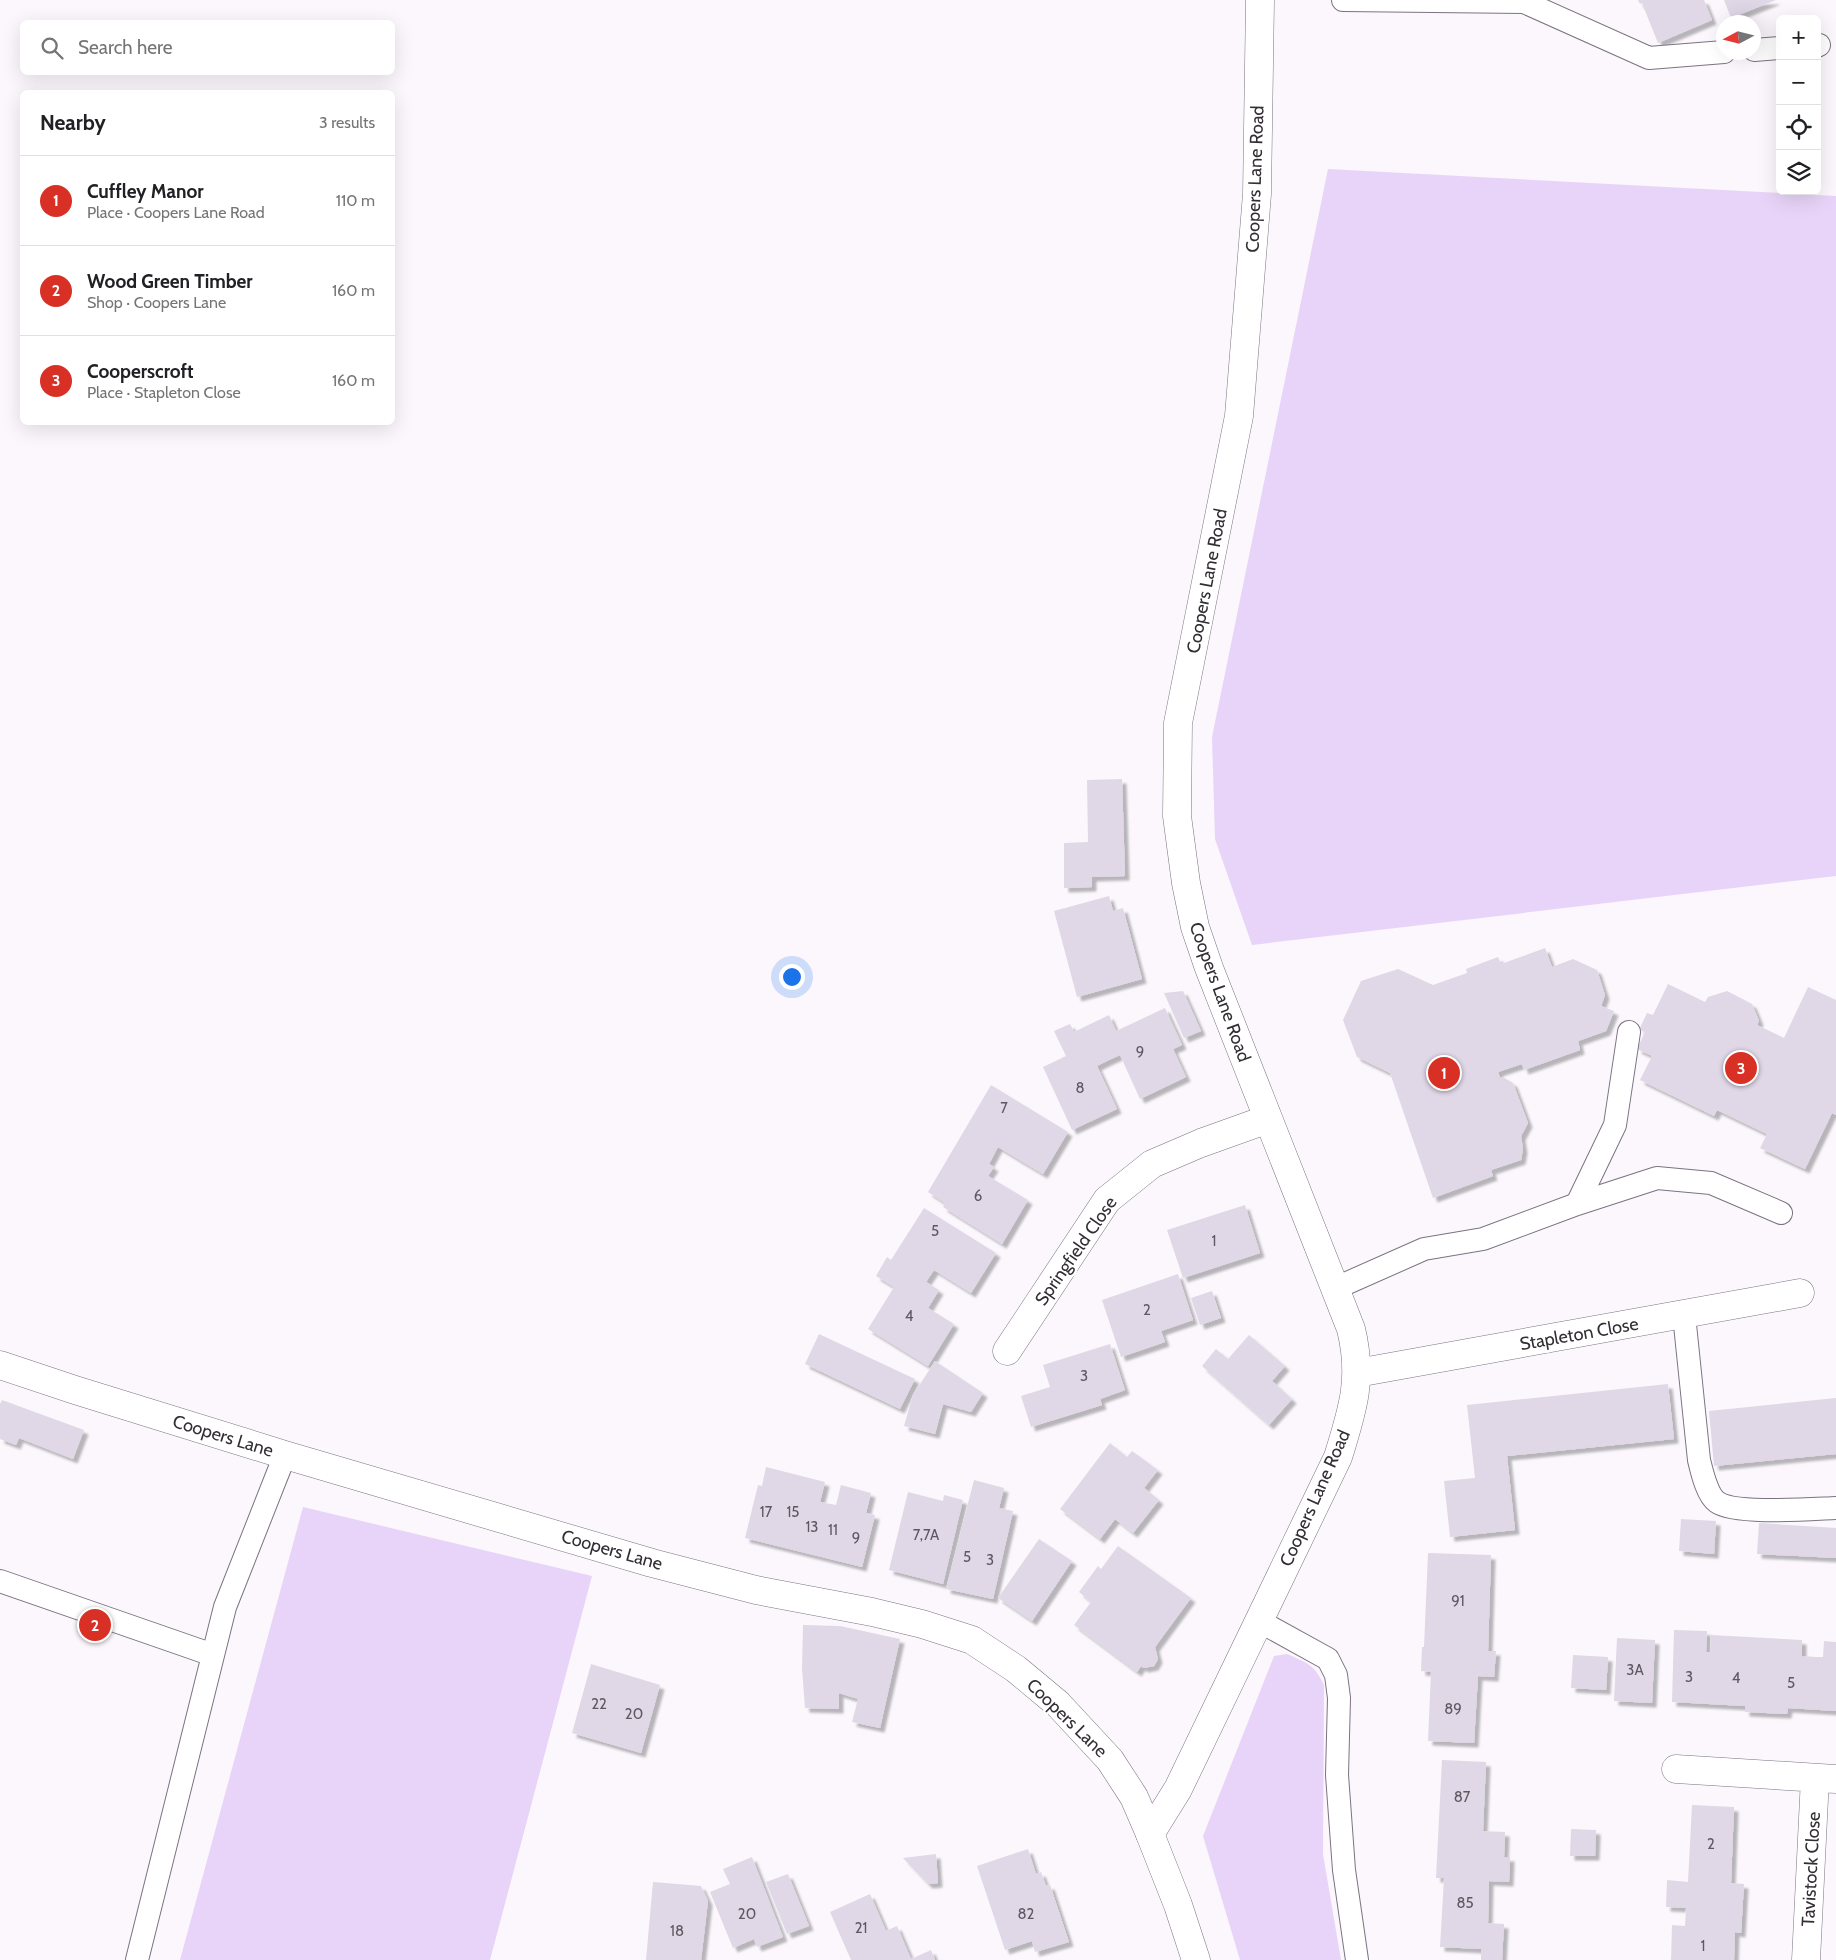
<!DOCTYPE html>
<html lang="en">
<head>
<meta charset="utf-8">
<style>
  body { margin:0; font-family:Cabin,sans-serif; background:#f6f6f6; color:#202124 }
  .controls { position:absolute; right:15px; top:15px; display:grid; overflow:hidden; border-radius:8px; box-shadow:0 5px 20px #0002 }
  .controls button { width:45px; height:45px; display:grid; place-items:center; padding:0; border:0; border-bottom:1px solid #e0e0e0; background:#fff; color:#202124; font:25px sans-serif }
  .compass { position:absolute; left:1716px; top:15px; width:45px; height:45px; border-radius:50%; background:#fff; box-shadow:0 5px 20px #0002; rotate:263deg }
  .you { position:absolute; left:791px; top:976px; width:18px; height:18px; margin:-12px; border:4px solid #fff; border-radius:50%; background:#1a73e8; box-shadow:0 0 0 8px #1a73e833 }
  .badge { display:grid; place-items:center; width:32px; height:32px; border-radius:50%; background:#d93025; color:#fff; font-size:16px; font-weight:700 }
  .pin { position:absolute; translate:-50% -50%; border:2px solid #fff; box-shadow:0 1px 5px #0006 }
  .list { margin:0; padding:0; list-style:none }
  h2 { display:flex; justify-content:space-between; align-items:center; height:65px; margin:0; padding:0 20px; font-size:21px }
  h2 small { font-size:16px; font-weight:400; color:#757577 }
  .list li { display:grid; grid-template-columns:32px 1fr auto; gap:15px; align-items:center; box-sizing:border-box; height:90px; padding:0 20px; border-top:1px solid #e0e0e0 }
  .list b { display:block; font-size:19px; white-space:nowrap }
  .list p { margin:0; font-size:16px; white-space:nowrap; color:#757577 }
  .list em { font-size:16px; font-style:normal; color:#757577 }
  .icon { flex:none; width:28px; height:28px; fill:none; stroke:currentColor; stroke-width:2; stroke-linecap:round; stroke-linejoin:round }
  .map { position:relative; flex:none; width:1836px; height:1960px; overflow:hidden }
  .search { position:absolute; background:#fff; box-shadow:0 5px 20px #0002; left:20px; top:20px; width:375px; height:55px; display:flex; align-items:center; gap:12px; box-sizing:border-box; padding:0 18px; border-radius:8px; color:#757577; font-size:19px }
  .panel { position:absolute; background:#fff; box-shadow:0 5px 20px #0002; left:20px; top:90px; width:375px; height:335px; border-radius:8px }
  .map>svg:first-child { display:block }
  .green { fill:#e8d4f8 }
  .building { fill:#e0d8e7; filter:url(#shadow) }
  .lines { fill:none; stroke-linecap:round; stroke-linejoin:round }
  .service-casing { stroke:#7b7381; stroke-width:24 }
  .minor-casing { stroke:#7b7381; stroke-width:29 }
  .secondary-casing { stroke:#7b7381; stroke-width:29 }
  .service { stroke:#fff; stroke-width:22 }
  .minor { stroke:#fff; stroke-width:28 }
  .secondary { stroke:#fff; stroke-width:28 }
  .labels { text-anchor:middle; stroke-width:5; stroke-linejoin:round; paint-order:stroke }
  .number-label { font-size:15px; fill:#5e5861 }
  .street-label { font-size:18px; fill:#322e34; stroke:#fff }
</style>
</head>
<body>
<div class="map">
<svg width="1836" height="1960" viewBox="0 0 1836 1960">
  <defs>
    <filter id="shadow"><feDropShadow dx="4.5" dy="4.5" stdDeviation="1" flood-color="#0004"/></filter>
  </defs>
  <rect width="100%" height="100%" fill="#fbf7fd"/>
  <path class="green" d="M1328,169l508,27v680l-584,69 -37,-106 -3,-102z
    M303,1507l289,69 -102,384h-310z
    M1287,1654c20,9 27,10 37,31l-1,169 18,106h-101l-37,-124 71,-180z"/>
  <path class="building" d="M1638,0h66l8,20 -54,23 -16,-40 -2,1z
    M1724,0h52l-45,18z
    M1122,779l3,97 -33,1v10l-28,1v-45l24,-1 -1,-62z
    M1109,896l4,15 10,-3 19,71 -65,18 -23,-86z
    M1545,948l7,19 21,-8 24,11 8,25 -4,11 13,5 -8,20 -28,10 2,9 -56,20 -2,-6 -24,8 2,6 3,-1 10,6 15,40 -7,13 2,13 -2,11 -30,10 2,6 -60,22 -43,-125 -33,-16 -14,-37 18,-39 37,-12 35,16 34,-12 -1,-4 32,-12 3,7z
    M1668,984l37,18 3,-5 19,-6 25,13 7,17 -2,4 27,13 24,-51 28,13v115l-4,-2 -27,56 -45,-21 7,-14 -50,-24 -3,6 -74,-36 12,-24 -15,-7 8,-17 -6,-2 8,-17 6,2z
    M1183,991l18,40 -17,7 -20,-45z
    M1165,1008l17,37 -9,4 13,28 -46,22 -20,-44 -11,5 -12,6 20,43 -45,21 -29,-63 23,-11 -12,-25 16,-7 4,8 35,-17 7,16z
    M991,1085l77,47 -25,42 -45,-27 -9,17 5,3 -6,9 40,24 -26,44 -59,-37 2,-4 -17,-11z
    M1245,1205l15,48 -77,25 -16,-48z
    M924,1208l72,45 -25,40 -37,-23 -8,12 13,8 -11,18 26,16 -26,42 -60,-37 26,-42 -18,-11 11,-19 4,3z
    M1178,1274l15,46 -32,11 4,11 -44,15 -19,-57z
    M1212,1291l9,27 -21,7 -9,-27z
    M819,1334l96,45 -15,30 -95,-45z
    M1249,1335l36,31 -13,15 20,18 -23,26 -67,-59 14,-17 12,10z
    M1110,1344l15,46 -25,9 2,6 -71,22 -10,-31 29,-9 -7,-22z
    M935,1361l48,32 -12,19 -28,-8 -8,30 -31,-8 9,-31z
    M1668,1384l6,55 -167,17 8,74 -65,7 -6,-56 31,-3 -8,-73z
    M1836,1398v56l-122,12 -5,-55z
    M2,1400l82,30 -11,29 -54,-21 -3,7 -16,-6v-35z
    M1110,1443l17,14 5,-6 26,19 -14,18 15,12 -26,33 -18,-14 -15,20 -40,-30z
    M766,1467l59,15 -5,20 16,3 5,-20 30,8 -5,20 9,2 -13,52 -117,-29 13,-53 4,1z
    M974,1480l30,8 -5,20 14,3 -20,88 -47,-10z
    M908,1492l35,9 1,-6 19,5 -20,84 -54,-14z
    M1681,1519l35,2 -2,33 -35,-3z
    M1759,1523l77,5v30l-79,-4z
    M1039,1539l33,22 -40,60 -34,-23z
    M1118,1546l73,52 -36,49 3,12 -4,7 -10,2 -3,-2 -4,6 -63,-47 17,-23 -12,-10 19,-26 3,3z
    M1428,1553l63,2 -3,96h8l-2,26 -16,-1 -4,67 -46,-2 3,-69 -10,-1 1,-24h2z
    M803,1625l37,1 60,13 -20,89 -28,-6 6,-23 -19,-6v16l-34,-1 -3,-40z
    M1674,1630l33,1 -1,21h4l1,-17 91,5v16l15,1h6l1,-16 12,1v69l-48,-3 -1,6 -42,-2v-6l-73,-4z
    M1617,1638l38,2 -3,63 -38,-2z
    M1573,1655l35,2 -2,33 -35,-2z
    M591,1664l69,21 -19,68 -69,-20z
    M1442,1760l44,2 -3,69 22,1 -1,25h6l-1,25 -20,-1 -1,42 16,1 -2,36h-21v-11l-41,-2 4,-69h-8z
    M1692,1805l42,2 -3,76 13,1 -3,49 -6,-1 -1,28h-63l1,-35 13,1 1,-18 -20,-1 1,-27 21,2z
    M1571,1829l25,1 -1,26h-25z
    M1028,1849l8,25 5,-2 5,14 4,-1 19,57 -34,10 -3,-11 -27,9 -28,-84z
    M936,1854l2,29 -10,1 -25,-26z
    M752,1857l31,80 -26,10 -3,-8 -21,9 -23,-56 20,-8 -7,-15z
    M788,1874l21,52 -22,8 -21,-52z
    M653,1882l48,4 7,15 -7,59h-55z
    M870,1894l16,37 11,-5 14,33 20,-9 4,10h-84l-21,-48z"/>
  <g class="lines">
    <g class="service-casing">
      <path id="service" d="M1343,0l181,2 125,56 75,-6
        M1817,46l2,-1
        M1754,50l26,-2
        M1577,1204l38,-79 14,-93
        M1336,1288l88,-39 59,-10 94,-35 80,-26 54,5 70,30
        M1684,1315l15,145c3,12 8,35 18,42 18,13 94,7 119,6
        M0,1581l213,74
        M1259,1621l69,38 8,16 3,23 -2,77 7,95 13,90
        M137,1960l88,-353 60,-152"/>
    </g>
    <g class="minor-casing">
      <path id="minor" d="M1007,1351l100,-151 45,-36 49,-21 67,-24
        M1357,1373l443,-80
        M1676,1769l160,10
        M1150,1834l28,-45 160,-332c15,-48 25,-79 13,-128l-142,-361 -14,-41 -9,-44 -9,-67 1,-93 61,-307 18,-222 3,-194
        M1806,1960l9,-182"/>
    </g>
    <g class="secondary-casing">
      <path id="secondary" d="M0,1365l75,25 210,65 367,108 104,27 116,22 50,12 50,16 44,29 42,35 52,56 24,37 16,37 28,71 18,55"/>
    </g>
    <use href="#service" class="service"/>
    <use href="#minor" class="minor"/>
    <use href="#secondary" class="secondary"/>
  </g>
  <g class="labels">
    <g class="number-label">
      <text x="1140" y="1057">9</text>
      <text x="1080" y="1093">8</text>
      <text x="1004" y="1113">7</text>
      <text x="978" y="1201">6</text>
      <text x="935" y="1236">5</text>
      <text x="1214" y="1246">1</text>
      <text x="1147" y="1315">2</text>
      <text x="909" y="1321">4</text>
      <text x="1084" y="1381">3</text>
      <text x="766" y="1517">17</text>
      <text x="793" y="1517">15</text>
      <text x="812" y="1532">13</text>
      <text x="833" y="1535">11</text>
      <text x="926" y="1540">7,7A</text>
      <text x="856" y="1543">9</text>
      <text x="967" y="1562">5</text>
      <text x="990" y="1565">3</text>
      <text x="1458" y="1606">91</text>
      <text x="1635" y="1675">3A</text>
      <text x="1689" y="1682">3</text>
      <text x="1736" y="1683">4</text>
      <text x="1791" y="1688">5</text>
      <text x="599" y="1709">22</text>
      <text x="1453" y="1714">89</text>
      <text x="634" y="1719">20</text>
      <text x="1462" y="1802">87</text>
      <text x="1711" y="1849">2</text>
      <text x="1465" y="1908">85</text>
      <text x="747" y="1919">20</text>
      <text x="1026" y="1919">82</text>
      <text x="861" y="1933">21</text>
      <text x="677" y="1936">18</text>
      <text x="1703" y="1951">1</text>
    </g>
    <g class="street-label">
      <text transform="translate(1255 179) rotate(-88)" y="6">Coopers Lane Road</text>
      <text transform="translate(1207 581) rotate(-79)" y="6">Coopers Lane Road</text>
      <text transform="translate(1220 992) rotate(70)" y="6">Coopers Lane Road</text>
      <text transform="translate(1076 1251) rotate(-55)" y="6">Springfield Close</text>
      <text transform="translate(1579 1334) rotate(-10)" y="6">Stapleton Close</text>
      <text transform="translate(223 1436) rotate(17)" y="6">Coopers Lane</text>
      <text transform="translate(1315 1498) rotate(-66)" y="6">Coopers Lane Road</text>
      <text transform="translate(612 1550) rotate(16)" y="6">Coopers Lane</text>
      <text transform="translate(1067 1718) rotate(44)" y="6">Coopers Lane</text>
      <text transform="translate(1811 1869) rotate(-87)" y="6">Tavistock Close</text>
    </g>
  </g>
</svg>
<div class="controls">
<button>+</button>
<button>−</button>
<button><svg class="icon" aria-label="locate" viewBox="0 0 24 24"><circle cx="12" cy="12" r="6"/><path d="M12 2v4M12 18v4M2 12h4M18 12h4"/></svg></button>
<button><svg class="icon" aria-label="layers" viewBox="0 0 24 24"><path d="M12 4l9 5-9 5-9-5zM3 14l9 5 9-5"/></svg></button>
</div>
<svg class="compass" viewBox="-18 -18 36 36"><path d="M0-13l5 13h-10z" fill="#e53935"/><path d="M0 13l5-13h-10z" fill="#757577"/></svg>
<div class="you"></div>
<div class="pin badge" style="left:1444px;top:1073px">1</div>
<div class="pin badge" style="left:95px;top:1625px">2</div>
<div class="pin badge" style="left:1741px;top:1068px">3</div>
<div class="search"><svg class="icon" aria-label="search" viewBox="0 0 24 24"><circle cx="10" cy="10" r="6"/><path d="M15 15l6 6"/></svg>Search here</div>
<section class="panel">
<h2>Nearby<small>3 results</small></h2>
<ul class="list">
<li><span class="badge">1</span><div><b>Cuffley Manor</b><p>Place · Coopers Lane Road</p></div><em>110 m</em></li>
<li><span class="badge">2</span><div><b>Wood Green Timber</b><p>Shop · Coopers Lane</p></div><em>160 m</em></li>
<li><span class="badge">3</span><div><b>Cooperscroft</b><p>Place · Stapleton Close</p></div><em>160 m</em></li>
</ul>
</section>
</div>
</body>
</html>
